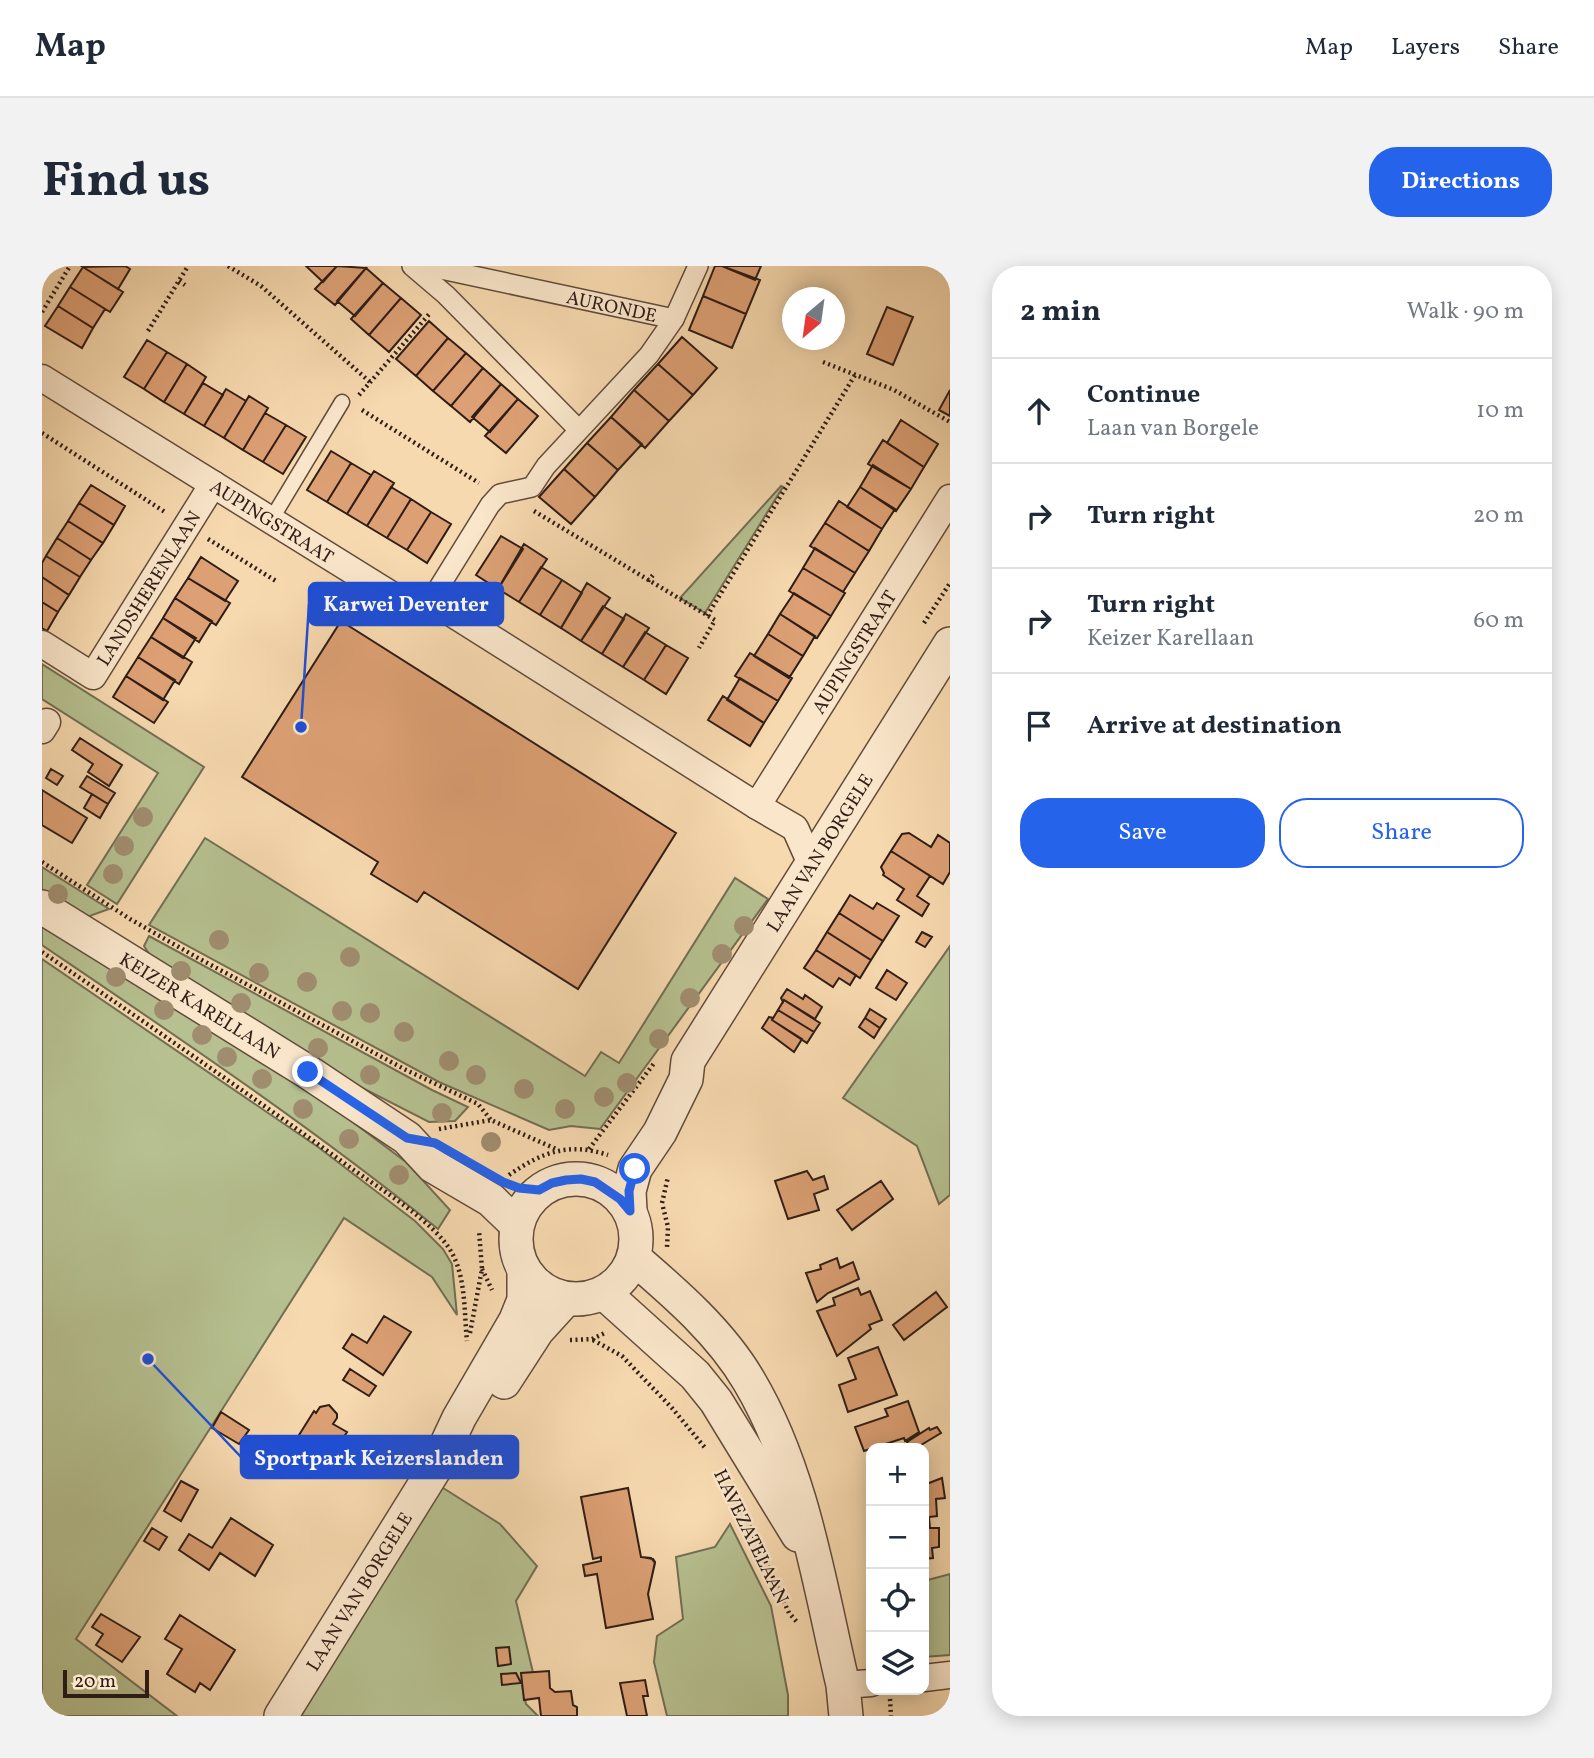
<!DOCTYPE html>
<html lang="en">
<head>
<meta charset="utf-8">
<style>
  body { margin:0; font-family:Vollkorn,serif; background:#f2f2f3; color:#1f2937 }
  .controls { position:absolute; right:21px; bottom:21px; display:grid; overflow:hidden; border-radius:14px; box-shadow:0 4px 18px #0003 }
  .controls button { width:63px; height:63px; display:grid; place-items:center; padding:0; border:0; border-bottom:2px solid #e0e1e3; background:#fff; color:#1f2937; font:35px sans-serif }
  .compass { position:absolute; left:740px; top:21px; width:63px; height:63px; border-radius:50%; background:#fff; box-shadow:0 4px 18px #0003; rotate:209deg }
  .scale { position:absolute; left:21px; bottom:18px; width:86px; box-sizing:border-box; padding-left:7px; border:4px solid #2f1d16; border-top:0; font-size:19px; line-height:24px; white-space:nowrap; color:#2f1d16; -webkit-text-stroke:5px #fae6cb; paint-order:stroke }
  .stop { position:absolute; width:21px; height:21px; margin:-16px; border:5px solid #2563eb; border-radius:50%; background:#fff }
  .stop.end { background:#2563eb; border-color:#fff; box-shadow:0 2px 7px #0008 }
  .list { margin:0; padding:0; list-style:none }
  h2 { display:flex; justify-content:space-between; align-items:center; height:91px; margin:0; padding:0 28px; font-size:30px }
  h2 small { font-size:23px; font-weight:400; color:#747a83 }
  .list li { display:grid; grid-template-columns:46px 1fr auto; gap:21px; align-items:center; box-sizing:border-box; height:105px; padding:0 28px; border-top:2px solid #e0e1e3 }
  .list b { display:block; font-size:26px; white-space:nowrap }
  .list p { margin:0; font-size:23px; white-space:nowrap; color:#747a83 }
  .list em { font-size:23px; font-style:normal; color:#747a83 }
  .actions { display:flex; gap:14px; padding:21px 28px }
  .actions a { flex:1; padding:16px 0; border:2px solid #2563eb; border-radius:28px; text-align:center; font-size:24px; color:#2563eb }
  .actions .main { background:#2563eb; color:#fff }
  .icon { flex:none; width:38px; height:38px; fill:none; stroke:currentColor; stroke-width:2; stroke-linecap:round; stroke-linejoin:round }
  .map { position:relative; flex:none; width:908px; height:1450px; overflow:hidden; border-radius:28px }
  header { display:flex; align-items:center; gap:42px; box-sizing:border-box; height:98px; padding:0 35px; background:#fff; border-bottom:2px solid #e0e1e3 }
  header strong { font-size:33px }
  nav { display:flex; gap:38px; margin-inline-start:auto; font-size:24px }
  .intro { display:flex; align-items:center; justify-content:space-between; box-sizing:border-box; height:168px; padding:0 42px }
  h1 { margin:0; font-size:49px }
  .button { padding:18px 32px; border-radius:28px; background:#2563eb; color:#fff; font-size:24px; font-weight:700 }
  main { display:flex; gap:42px; padding:0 42px }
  aside { flex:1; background:#fff; border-radius:28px; box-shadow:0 4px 18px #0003 }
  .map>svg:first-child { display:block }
  .green { fill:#b6c090; stroke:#726e53; stroke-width:2 }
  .building { fill:#dca074; stroke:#2f1d16; stroke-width:2 }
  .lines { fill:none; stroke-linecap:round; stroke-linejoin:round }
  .service-casing { stroke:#614c3c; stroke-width:17 }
  .pedestrian-casing { stroke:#614c3c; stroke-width:22 }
  .minor-casing { stroke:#614c3c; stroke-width:29 }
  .tertiary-casing { stroke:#614c3c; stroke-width:36 }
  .path { stroke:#2f1d16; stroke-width:4.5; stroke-dasharray:2 3.5; stroke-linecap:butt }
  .service { stroke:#fae6cb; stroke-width:14 }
  .pedestrian { stroke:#fae6cb; stroke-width:19 }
  .minor { stroke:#fae6cb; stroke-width:26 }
  .tertiary { stroke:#fae6cb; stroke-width:33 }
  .tree { fill:#a08d6f }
  .route { stroke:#2563eb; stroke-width:9 }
  .labels { text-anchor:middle; stroke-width:5; stroke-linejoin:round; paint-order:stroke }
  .street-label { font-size:19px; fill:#2f1d16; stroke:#fae6cb }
  .leader { fill:none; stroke:#1d4ed8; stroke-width:2.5 }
  .callout-dot { fill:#1d4ed8; stroke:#fae6cb; stroke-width:2.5 }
  .callout { fill:#1d4ed8; stroke:#1d4ed8; stroke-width:2.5 }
  .callout-label { font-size:21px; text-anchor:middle; font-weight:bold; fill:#fff }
</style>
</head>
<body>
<header>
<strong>Map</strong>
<nav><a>Map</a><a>Layers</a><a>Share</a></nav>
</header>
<div class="intro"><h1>Find us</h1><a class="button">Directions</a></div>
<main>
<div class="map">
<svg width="908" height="1450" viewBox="0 0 908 1450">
  <rect width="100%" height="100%" fill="#f7d9af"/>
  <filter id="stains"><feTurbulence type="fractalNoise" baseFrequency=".00286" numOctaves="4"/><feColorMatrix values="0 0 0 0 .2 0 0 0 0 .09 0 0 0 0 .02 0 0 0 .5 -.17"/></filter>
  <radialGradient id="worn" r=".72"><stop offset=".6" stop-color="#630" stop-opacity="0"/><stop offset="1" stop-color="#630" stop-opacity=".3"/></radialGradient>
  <path class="green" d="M739,220l2,1 -78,126 -25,-15z
    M0,398l162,103 -87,137 -30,-19 71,-112 -116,-74z
    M163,572l380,238 16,-24 18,11 116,-185 33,21 -168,230 -29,-3 -22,4 -110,-48 -290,-157z
    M0,601l67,42 -22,8 -45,-28z
    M0,657l276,173 88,66 44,48 -12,19c-126,-102 -262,-193 -396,-284z
    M107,670l283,154 36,17 -13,14 -26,1 -94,-48 -182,-114 -9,-14z
    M908,680v249l-11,9 -22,-58 -74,-48z
    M0,693l276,188 97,74 28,28 9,15 5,51 -25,-38 -88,-59 -268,421 101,77h-135z
    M398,1220l60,38 37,42 -21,35 19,80 -13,5 4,18 12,12h-240z
    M688,1258l41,82 17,89v21h-121l-13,-54 3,-26 26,-17 -7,-62 39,-10z
    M908,1308v81l-26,2v-76z"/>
  <path class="building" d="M83,0l5,3 -12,20 -35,-22z
    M264,0h31l-14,16z
    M295,0l29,2 -31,37 -20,-16z
    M673,0h7l38,14 -14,34 -43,-18z
    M680,0h39l-6,14z
    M41,1l40,25 -13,20 -40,-25z
    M324,2l17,15 -28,33 -18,-15z
    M341,17l18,15 -32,37 -18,-16z
    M28,21l35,22 -12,19 -35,-22z
    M661,30l43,18 -14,34 -43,-18z
    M359,32l20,17 -32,37 -20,-17z
    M16,40l35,22 -11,20 -37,-22z
    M845,41l26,10 -20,48 -26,-11z
    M387,55l19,17 -32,38 -20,-17z
    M640,71l35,31 -24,27 -35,-31z
    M406,72l18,15 -33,38 -17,-15z
    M105,74l20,12 -23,37 -20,-12z
    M125,86l20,12 -23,38 -20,-13z
    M424,87l17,15 -32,38 -18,-15z
    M145,98l19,13 -22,37 -20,-12z
    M616,98l35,31 -24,26 -35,-31z
    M441,102l18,16 -31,38 -19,-16z
    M161,117l20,12 -19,31 -20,-12z
    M459,118l17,15 -28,33 -18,-15z
    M184,123l20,12 -22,37 -20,-12z
    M592,124l35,31 -24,27 -34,-31z
    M908,124v26l-11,-6z
    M207,130l19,12 -25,42 -19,-12z
    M476,133l20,17 -32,37 -21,-17z
    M223,147l21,12 -23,37 -20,-12z
    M569,151l31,27 -24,26 -31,-27z
    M859,154l37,24 -14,23 -37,-24z
    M244,159l20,12 -23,37 -20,-12z
    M841,174l41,27 -13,22 -43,-25z
    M545,177l31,27 -23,27 -31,-28z
    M289,185l20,12 -24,39 -20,-12z
    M309,197l20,12 -24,39 -20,-12z
    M831,199l38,24 -15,22 -36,-24z
    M522,203l31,28 -24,27 -32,-27z
    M332,205l20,12 -27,43 -20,-12z
    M49,219l34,21 -11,19 -35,-22z
    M349,221l20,12 -24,39 -20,-12z
    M818,221l35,22 -13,20 -35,-22z
    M369,233l20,13 -24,38 -20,-12z
    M797,235l43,28 -13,22 -44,-28z
    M37,237l35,22 -11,18 -35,-22z
    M389,246l20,12 -24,39 -20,-13z
    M26,255l35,22 -12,17 -34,-22z
    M783,257l44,28 -14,22 -45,-27z
    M459,270l22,13 -25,40 -22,-14z
    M15,272l34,22 -11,17 -34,-21z
    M482,278l23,15 -28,43 -21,-13z
    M773,282l40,25 -12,19 -40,-24z
    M4,290l34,21 -11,18 -27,-18v-14z
    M159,291l37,24 -13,20 -37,-23z
    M499,301l21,13 -22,35 -21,-13z
    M761,302l42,25 -14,23 -42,-25z
    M0,311l27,18 -11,17 -16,-10z
    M146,312l42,25 -14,22 -41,-27z
    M520,314l20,13 -21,35 -21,-13z
    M545,317l23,15 -29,43 -20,-13z
    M752,327l37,23 -14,22 -37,-24z
    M133,332l37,23 -13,21 -36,-24z
    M0,336l16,10 -11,19 -5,-3z
    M561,340l21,13 -22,35 -21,-13z
    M584,348l23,14 -26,39 -21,-13z
    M738,348l35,22 -12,20 -35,-22z
    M121,352l33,20 -13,20 -32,-21z
    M299,355l335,212 -98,156 -154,-97 -7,10 -46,-28 7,-12 -136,-85z
    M603,366l21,13 -22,35 -21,-13z
    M726,368l35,22 -14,22 -35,-22z
    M109,371l41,25 -13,22 -41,-27z
    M624,379l22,13 -22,36 -22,-14z
    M708,387l42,25 -14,23 -43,-25z
    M96,391l37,23 -12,20 -37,-24z
    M84,410l42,26 -14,21 -41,-26z
    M698,412l38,23 -14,22 -37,-23z
    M681,430l41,27 -14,23 -42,-26z
    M38,472l42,27 -13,21 -21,-14 5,-8 -21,-14z
    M9,503l12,7 -6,9 -11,-7z
    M45,510l28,17 -7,11 -28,-17z
    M0,524l45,28 -15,25 -30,-18z
    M50,528l16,10 -8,14 -16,-10z
    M867,567l22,14 7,-12 12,8v29l-7,12 -52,-33 11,-17z
    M849,585l39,25 -13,20 12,8 -7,12 -25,-16 7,-11 -21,-14 1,-2 -3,-6z
    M808,629l23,14 4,-6 22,13 -16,25 -44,-28z
    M797,647l44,28 -12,19 -44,-28z
    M785,666l44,28 -11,18 -44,-28z
    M880,666l10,5 -7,10 -9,-5z
    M774,684l40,25 -6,10 -11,-7 -6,9 -29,-19z
    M845,704l20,13 -11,17 -20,-12z
    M745,723l16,10 2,-4 17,12 -7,12 -31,-19 -1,2 -2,-4z
    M742,734l36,23 -6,9 -36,-22z
    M828,743l16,10 -6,9 -15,-10z
    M736,744l36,22 -7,11 -35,-23z
    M727,751l4,1 -1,2 30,19 -8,13 -32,-24z
    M823,752l15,10 -6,10 -15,-11z
    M765,905l6,9 11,-4 4,13 -14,5 5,16 -31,9 -13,-38z
    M839,915l12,18 -41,31 -15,-20z
    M795,992l3,10 13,-6 6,17 -31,14 -11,9 -11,-29 15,-4 -1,-4z
    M816,1022l3,7 9,-4 12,29 -13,5 2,4 -34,27 -20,-45 18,-6 -2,-7z
    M894,1026l11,15 -43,33 -11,-15z
    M342,1050l27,16 -28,43 -40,-27 9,-14 15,9z
    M836,1081l19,48 -49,17 -9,-27 17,-6 -8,-21z
    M308,1103l26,17 -7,10 -26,-16z
    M866,1135l11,31 -14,9 -1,-3 -40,13 -9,-24 33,-11 -3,-7z
    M287,1139l8,9v4l-4,6 14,8 -29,45 -32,-21 28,-45 2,2 4,-6z
    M179,1146l28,18 -10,14 -27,-16z
    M895,1161l4,6 -25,15h-5l-4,-6 22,-14 1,2z
    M900,1212l3,20 -9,1 1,17 -8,1 1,11h9v19l-7,1 1,10 -9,1v-74z
    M139,1215l17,9 -17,31 -17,-10z
    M586,1222l13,69 10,1 4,5 -7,31 5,25 -47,9 -9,-54 -12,2 -2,-11 18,-4v-4l-8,2 -12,-62z
    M586,1222l13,69 12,2 2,3 -7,32 5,25 -47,9 -9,-54 -12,2 -2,-11 18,-4v-4l-8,2 -12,-62z
    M189,1252l42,27 -18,31 -35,-23 -11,17 -30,-20 10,-16 23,14z
    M110,1262l15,9 -8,13 -15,-9z
    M59,1348l39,23 -18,25 -26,-17 7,-11 -11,-7z
    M138,1349l55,35 -25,40 -10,-7 -5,9 -28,-18 15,-25 -17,-10z
    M467,1381l2,17 -13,2 -2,-18z
    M507,1405l1,17 5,4 16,-1 2,14 4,2v9h-36l-2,-18 -15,2 -3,-27z
    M474,1407l5,10 -19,2 -1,-11z
    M603,1414l3,16h-5l4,20h-20l-7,-33z"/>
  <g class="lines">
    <g class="service-casing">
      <path id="service" d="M229,254l71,-118"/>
    </g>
    <g class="pedestrian-casing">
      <g id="pedestrian">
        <path d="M370,0l34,29 133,135"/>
        <path id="s1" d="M385,0l247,53"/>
        <path d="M386,339l62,-100 10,-11 32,-7 14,-21 103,-111 25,-36 24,-53"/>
      </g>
    </g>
    <g class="minor-casing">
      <g id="minor">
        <path id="s2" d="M0,112l364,226 36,3 315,199 38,22 17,38"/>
        <path id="s3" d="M0,378l51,32 120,-192"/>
        <path d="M0,464l5,-8"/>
        <path id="s4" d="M715,540l193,-308"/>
        <path d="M882,1412l26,-3"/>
        <path d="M801,1419l28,-2"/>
      </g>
    </g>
    <g class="tertiary-casing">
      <g id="tertiary">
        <path id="s5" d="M0,641l266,165 99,66 26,28 58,34 26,25"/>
        <circle cx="534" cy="973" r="60"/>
        <path id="s6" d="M588,945l-1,-20 6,-22 25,-37 26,-53 2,-18 262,-417"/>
        <path d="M592,992c42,36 87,75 115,123 54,91 70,202 94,304l3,31"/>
        <path d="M562,1027l91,82 21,26 82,134"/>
        <path d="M462,1116l33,-51 29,-32"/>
        <path id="s7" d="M239,1450l156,-251 22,-47 57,-98 8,-20v-28"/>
      </g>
    </g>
    <path class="path" d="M186,0l33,20 109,96
      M137,15l6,4
      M0,46l28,-46
      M106,65l40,-65
      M781,96l71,28 56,32
      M317,129l72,-83
      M320,144l117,73
      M0,167l123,79
      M492,245l181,109 -16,28
      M166,273l68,42
      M606,315l5,-6
      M665,350l148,-241
      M882,357l26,-40
      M0,596l88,57 68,39 208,112 72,34 13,16
      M0,686c104,71 207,142 309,216 29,21 84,54 101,85 14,26 12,59 15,88
      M397,863l52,-9 65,29
      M547,883l66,-87
      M467,909c33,-23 60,-33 99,-20
      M620,937l6,-26
      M621,941l5,20 -1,20
      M440,1003l10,21
      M428,1067l12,-64 -3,-38
      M528,1074l22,-1 13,-6
      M551,1074l29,16 50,52 34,41
      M350,1207l22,-38
      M696,1235l51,112 8,9
      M848,1433l1,17"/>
    <use href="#service" class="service"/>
    <use href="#pedestrian" class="pedestrian"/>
    <use href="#minor" class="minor"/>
    <use href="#tertiary" class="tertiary"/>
  </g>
  <g class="tree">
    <circle cx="101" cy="551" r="10"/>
    <circle cx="82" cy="580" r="10"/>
    <circle cx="71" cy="608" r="10"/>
    <circle cx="16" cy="628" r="10"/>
    <circle cx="702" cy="660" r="10"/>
    <circle cx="177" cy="674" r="10"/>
    <circle cx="680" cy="688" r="10"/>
    <circle cx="308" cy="691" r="10"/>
    <circle cx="139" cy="705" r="10"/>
    <circle cx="217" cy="707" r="10"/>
    <circle cx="74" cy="711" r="10"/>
    <circle cx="265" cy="716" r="10"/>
    <circle cx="648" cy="732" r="10"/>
    <circle cx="199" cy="737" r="10"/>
    <circle cx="122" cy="744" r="10"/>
    <circle cx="300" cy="745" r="10"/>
    <circle cx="328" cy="747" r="10"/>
    <circle cx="362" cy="766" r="10"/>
    <circle cx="160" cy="769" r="10"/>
    <circle cx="617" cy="773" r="10"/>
    <circle cx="276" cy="782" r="10"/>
    <circle cx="185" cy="791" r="10"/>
    <circle cx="407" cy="795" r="10"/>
    <circle cx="328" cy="809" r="10"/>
    <circle cx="434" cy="809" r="10"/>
    <circle cx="220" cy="813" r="10"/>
    <circle cx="585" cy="817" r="10"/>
    <circle cx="482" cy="823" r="10"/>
    <circle cx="562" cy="831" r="10"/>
    <circle cx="261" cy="843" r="10"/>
    <circle cx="523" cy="843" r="10"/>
    <circle cx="400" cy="847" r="10"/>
    <circle cx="307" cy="873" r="10"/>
    <circle cx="449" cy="876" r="10"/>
    <circle cx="357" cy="909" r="10"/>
  </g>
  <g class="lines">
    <path class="route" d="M266,806l99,66 28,5 68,39 16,6 20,2 13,-7 14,-3 15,-1 14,3 25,17 10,12 -1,-20 6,-22"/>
  </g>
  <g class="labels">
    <g class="street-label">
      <text dy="7" stroke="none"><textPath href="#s1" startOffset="189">AURONDE</textPath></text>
      <text dy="7" stroke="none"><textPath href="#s2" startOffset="271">AUPINGSTRAAT</textPath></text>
      <text dy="7" stroke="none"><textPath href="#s3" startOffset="164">LANDSHERENLAAN</textPath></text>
      <text dy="7" stroke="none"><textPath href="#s4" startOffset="182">AUPINGSTRAAT</textPath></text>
      <text dy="7" stroke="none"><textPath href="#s6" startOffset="411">LAAN VAN BORGELE</textPath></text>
      <text dy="7" stroke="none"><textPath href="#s5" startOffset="186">KEIZER KARELLAAN</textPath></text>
      <text transform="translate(710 1270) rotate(64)" y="7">HAVEZATELAAN</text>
      <text dy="7" stroke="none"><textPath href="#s7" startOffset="147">LAAN VAN BORGELE</textPath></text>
    </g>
  </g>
  <path class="leader" d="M259 461L267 338M106 1093L199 1191"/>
  <g class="callout-dot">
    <circle cx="259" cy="461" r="7"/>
    <circle cx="106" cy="1093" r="7"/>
  </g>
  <g class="callout">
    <rect x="267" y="317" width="194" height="42" rx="7"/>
    <rect x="199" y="1170" width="277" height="42" rx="7"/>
  </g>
  <g class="callout-label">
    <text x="364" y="345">Karwei Deventer</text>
    <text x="337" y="1199">Sportpark Keizerslanden</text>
  </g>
  <rect width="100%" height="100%" filter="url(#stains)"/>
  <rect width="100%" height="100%" fill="url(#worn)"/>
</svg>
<div class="controls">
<button>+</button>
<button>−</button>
<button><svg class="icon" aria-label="locate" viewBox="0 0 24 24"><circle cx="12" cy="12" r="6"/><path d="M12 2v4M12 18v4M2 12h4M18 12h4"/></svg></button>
<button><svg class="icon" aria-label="layers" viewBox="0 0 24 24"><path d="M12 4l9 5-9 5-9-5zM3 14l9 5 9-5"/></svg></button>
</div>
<svg class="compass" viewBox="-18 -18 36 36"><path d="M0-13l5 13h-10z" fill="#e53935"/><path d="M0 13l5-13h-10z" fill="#747a83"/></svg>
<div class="scale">20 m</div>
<div class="stop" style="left:593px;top:903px"></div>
<div class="stop end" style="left:266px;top:806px"></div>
</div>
<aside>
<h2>2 min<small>Walk · 90 m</small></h2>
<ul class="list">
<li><svg class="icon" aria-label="ahead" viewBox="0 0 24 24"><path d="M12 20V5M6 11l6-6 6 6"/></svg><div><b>Continue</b><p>Laan van Borgele</p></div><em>10 m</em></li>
<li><svg class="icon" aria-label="right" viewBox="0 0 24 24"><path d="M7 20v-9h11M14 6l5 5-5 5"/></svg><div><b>Turn right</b></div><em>20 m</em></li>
<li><svg class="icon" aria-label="right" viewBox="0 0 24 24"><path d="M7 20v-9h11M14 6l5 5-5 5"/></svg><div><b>Turn right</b><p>Keizer Karellaan</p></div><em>60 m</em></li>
<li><svg class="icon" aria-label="arrive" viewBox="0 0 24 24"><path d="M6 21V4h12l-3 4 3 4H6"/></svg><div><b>Arrive at destination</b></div></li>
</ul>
<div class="actions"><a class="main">Save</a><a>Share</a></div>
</aside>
</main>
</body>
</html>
